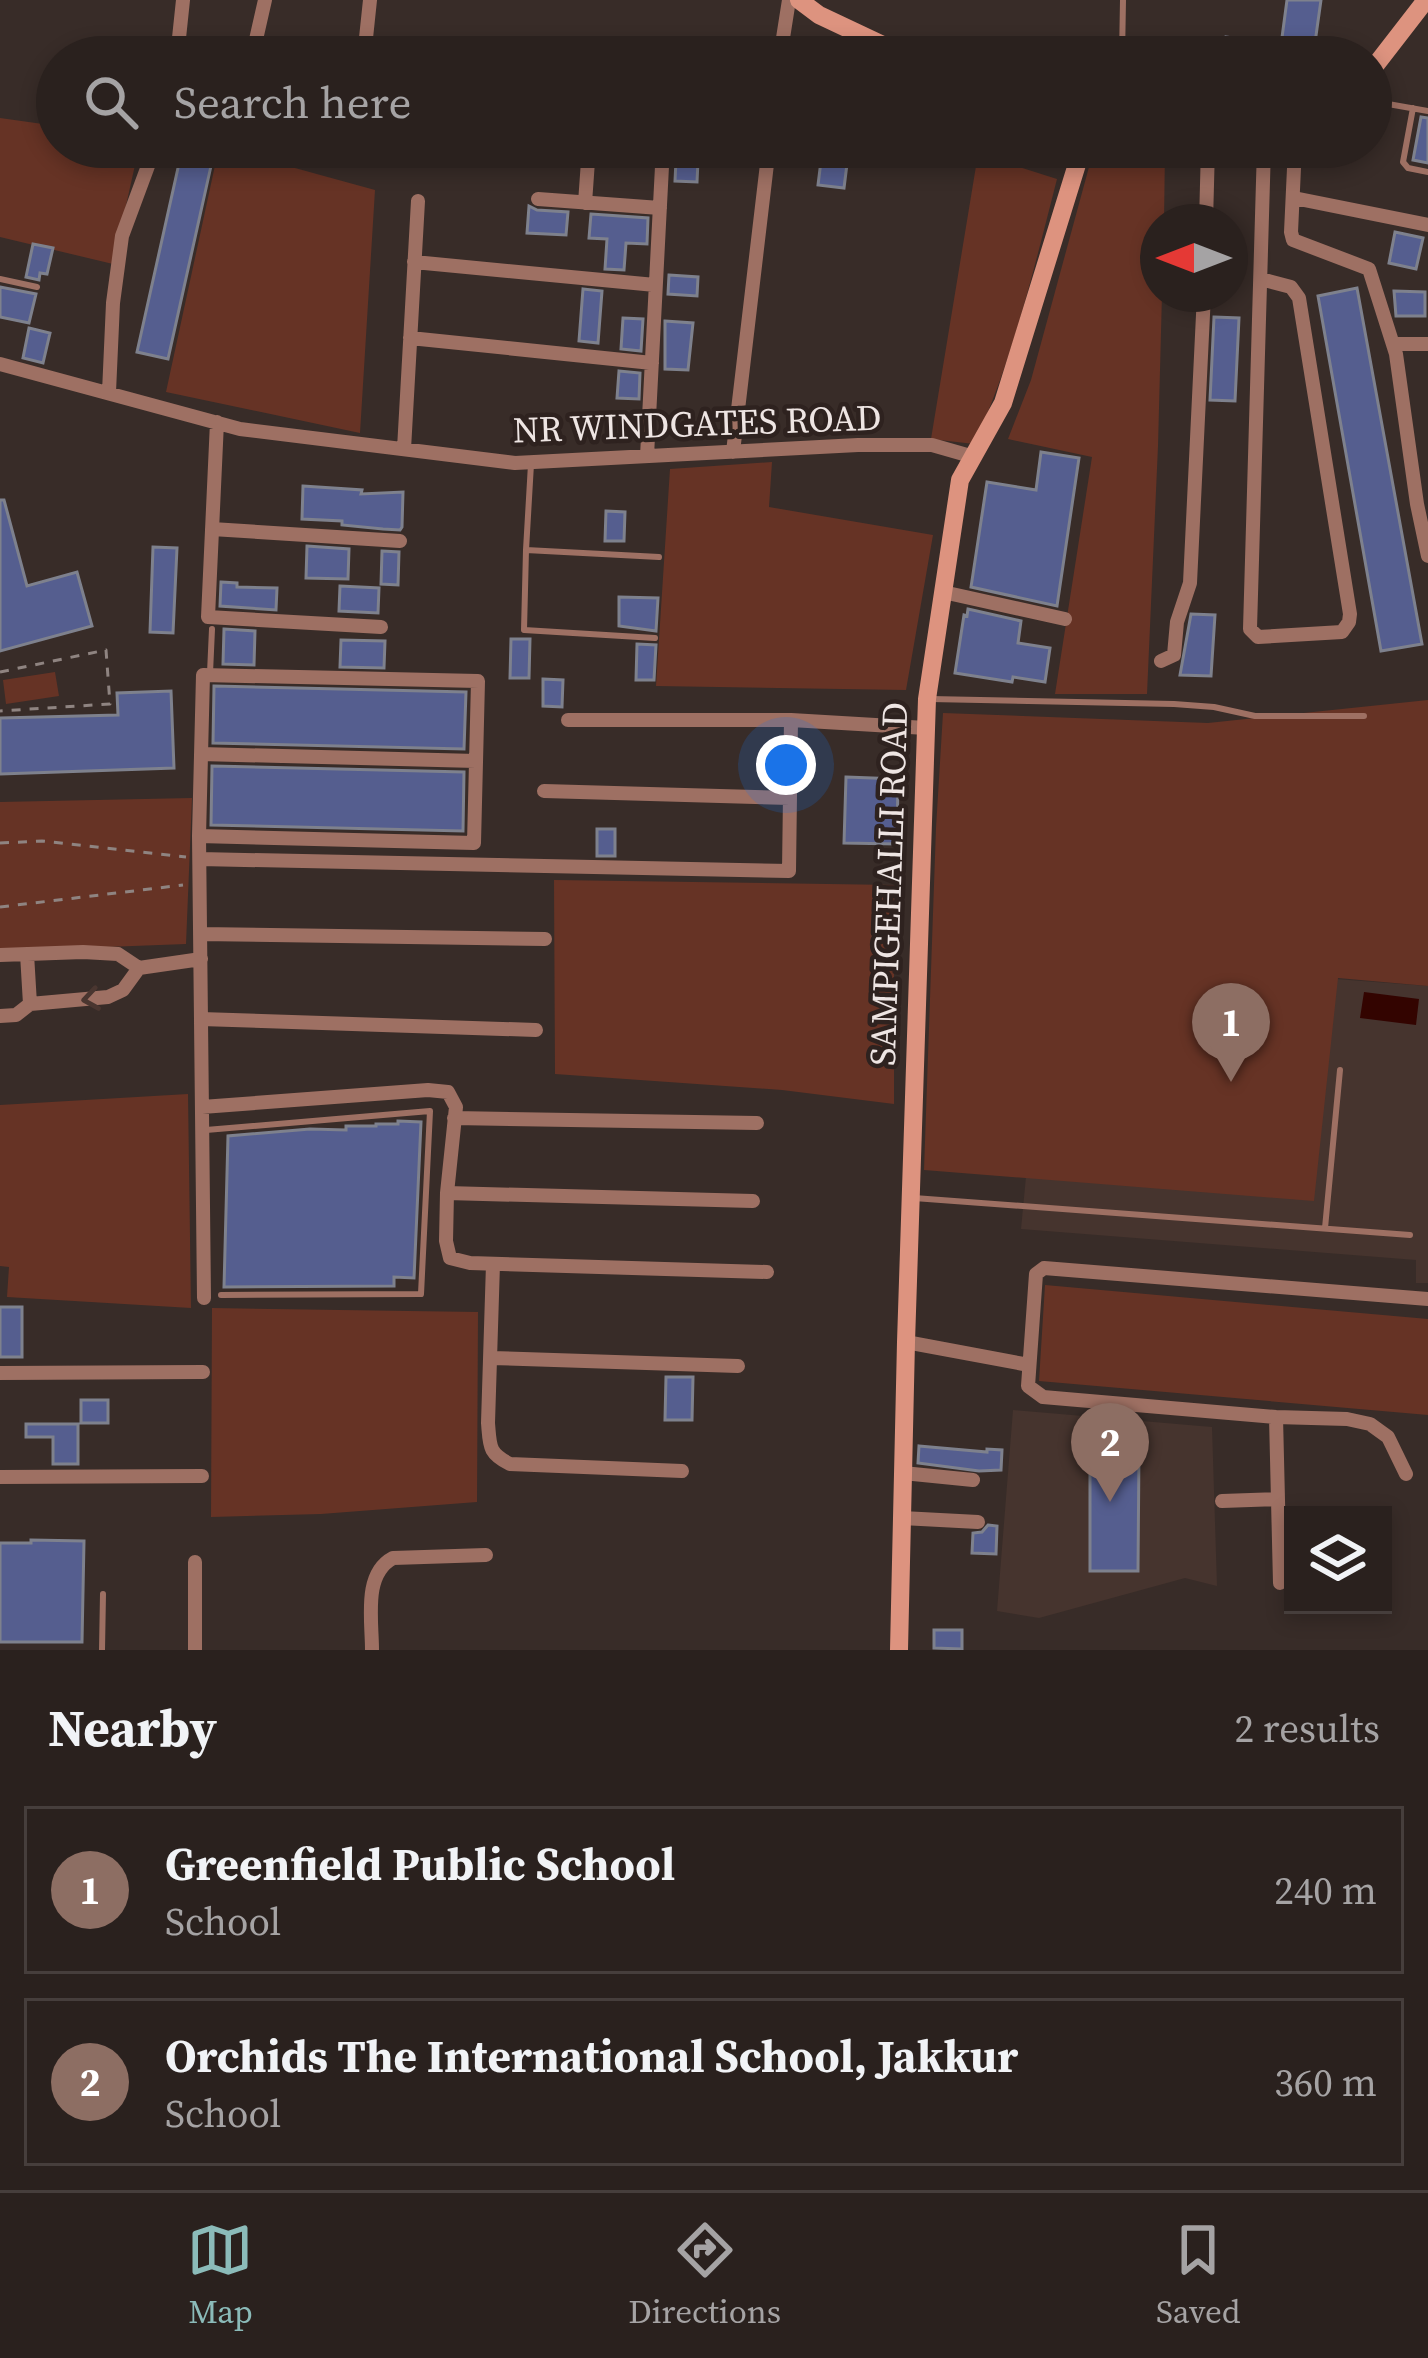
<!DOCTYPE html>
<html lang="en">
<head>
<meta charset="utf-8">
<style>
  body { margin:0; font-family:"Source Serif 4",serif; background:#362e2b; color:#f1f3f6 }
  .controls { position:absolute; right:36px; bottom:36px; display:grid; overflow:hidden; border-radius:0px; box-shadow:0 6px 18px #0003 }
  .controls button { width:108px; height:108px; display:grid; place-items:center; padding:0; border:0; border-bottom:3px solid #463e3c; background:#2a211e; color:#f1f3f6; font:60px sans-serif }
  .compass { position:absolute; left:1140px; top:204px; width:108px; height:108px; border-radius:50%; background:#2a211e; box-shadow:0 6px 18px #0003; rotate:270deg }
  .you { position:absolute; left:786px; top:765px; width:42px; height:42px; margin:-30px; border:9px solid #fff; border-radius:50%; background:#1a73e8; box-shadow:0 0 0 18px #1a73e833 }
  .badge { display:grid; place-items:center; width:78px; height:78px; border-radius:50%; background:#8bbbb9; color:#fff; font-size:39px; font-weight:700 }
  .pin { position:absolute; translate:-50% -99px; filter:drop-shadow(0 3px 6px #0008) }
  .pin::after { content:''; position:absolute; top:63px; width:42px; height:36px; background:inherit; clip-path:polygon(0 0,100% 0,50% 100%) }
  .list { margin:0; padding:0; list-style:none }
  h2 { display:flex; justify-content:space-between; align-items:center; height:156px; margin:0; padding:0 48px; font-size:51px }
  h2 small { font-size:39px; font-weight:400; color:#a5a3a4 }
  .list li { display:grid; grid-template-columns:78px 1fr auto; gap:36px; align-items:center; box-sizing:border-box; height:168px; margin:0 24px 24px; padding:0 24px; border:3px solid #463e3c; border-radius:0px }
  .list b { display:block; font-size:45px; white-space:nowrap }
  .list p { margin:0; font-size:39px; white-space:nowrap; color:#a5a3a4 }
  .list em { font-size:39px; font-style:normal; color:#a5a3a4 }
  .icon { flex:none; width:66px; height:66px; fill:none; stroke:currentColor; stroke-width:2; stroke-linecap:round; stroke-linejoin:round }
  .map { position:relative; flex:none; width:1428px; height:1650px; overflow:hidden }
  .search { position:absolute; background:#2a211e; box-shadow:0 6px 18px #0003; left:36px; right:36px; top:36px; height:132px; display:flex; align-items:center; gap:30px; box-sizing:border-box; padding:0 42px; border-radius:66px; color:#a5a3a4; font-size:45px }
  .sheet { height:540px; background:#2a211e }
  nav { display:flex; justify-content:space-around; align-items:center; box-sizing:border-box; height:168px; border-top:3px solid #463e3c; background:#2a211e; font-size:33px; color:#a5a3a4 }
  nav a { display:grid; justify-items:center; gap:6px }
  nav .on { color:#8bbbb9 }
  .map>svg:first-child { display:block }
  .built { fill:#46342e }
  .green { fill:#663325 }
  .water { fill:#330400 }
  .building { fill:#555e8f; stroke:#7e818d; stroke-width:3 }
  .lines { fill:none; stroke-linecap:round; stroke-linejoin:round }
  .path { stroke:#8f8481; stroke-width:3; stroke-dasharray:9 9; stroke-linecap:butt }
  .lane { stroke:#9e7063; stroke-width:6 }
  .street { stroke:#9e7063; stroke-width:14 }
  .secondary { stroke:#dd937f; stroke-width:18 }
  .oneway { stroke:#4a3630 }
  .labels { text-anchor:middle; stroke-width:9; stroke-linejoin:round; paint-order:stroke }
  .street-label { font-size:36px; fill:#eee5e3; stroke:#2e221f }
</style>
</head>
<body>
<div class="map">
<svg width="1428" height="1650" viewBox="0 0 1428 1650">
  <rect width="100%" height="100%" fill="#382c28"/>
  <path class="built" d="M1047,957l381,29v297h-12v-23l-395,-31z
    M1013,1410l199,17 5,159 -32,-8 -146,40 -42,-7z"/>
  <path class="green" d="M57,92v55h82l-26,117 -113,-27v-119l50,7z
    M219,147l156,43 -15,243 -194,-41z
    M1098,147l67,2 -1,73h-6v72h4l-4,152 -11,248h-92l37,-237 -84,-18 23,-59 61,-224z
    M978,154l79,25c-23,89 -44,181 -83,265l-43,-5z
    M772,462l-3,45 164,28 -27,155 -250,-4 14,-217z
    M55,672l4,24 -53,8 -3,-24z
    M1428,700v286l-90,-8 -24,223 -390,-31 12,-342 7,-115 265,10z
    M192,798l-6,146 -186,7v-149z
    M554,880l340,5v219l-112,-14 -227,-16z
    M188,1094l3,214 -184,-11 2,-30 -9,-1v-161z
    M1045,1285l383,34v96l-389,-34z
    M212,1308l266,4 -1,190 -156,12 -110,3z"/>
  <path class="water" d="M1364,992l55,7 -3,26 -56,-7z"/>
  <path class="building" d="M1287,0h34l-8,57h-90l3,-20 55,8z
    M1421,117l7,1v45l-15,-3z
    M822,153l26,3 -4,32 -26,-3z
    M180,159l31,7 -43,193 -31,-7z
    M676,160l22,1 -1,21 -22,-1z
    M529,206l8,4 31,2 -2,23 -39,-2z
    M591,214l57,4 -1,26 -21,-1 -2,27 -19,-1 2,-30 -18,-1z
    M1395,232l28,6 -7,31 -27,-6z
    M33,244l20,4 -6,26 -7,-1 -1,7 -13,-3z
    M669,275l29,2 -1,19 -29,-2z
    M0,287l36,7 -7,29 -29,-6z
    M1357,288l65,356 -41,7 -63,-355z
    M583,289l19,2 -4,52 -19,-2z
    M1394,291l31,1v24h-29z
    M1214,317l25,1 -4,83 -25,-1z
    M623,318l20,1 -2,32 -20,-2z
    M665,321l28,2 -5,47 -23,-1z
    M29,328l21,5 -7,30 -20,-5z
    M619,371l21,2 -1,26 -22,-1z
    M1041,452l38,6 -22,148 -86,-19 16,-105 49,8z
    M303,486l59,4 -1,4 42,-2 -1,35 -2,3 -17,-1 -41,-4v-4l-40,-2z
    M0,500h4l23,86 50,-14 15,54 -92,25z
    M606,511l19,1 -1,29h-19z
    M307,546l42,3 -1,30 -42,-1z
    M153,547l24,1 -4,85 -23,-1z
    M382,551l17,1 -1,33 -17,-1z
    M221,582l16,1v4l40,1 -1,22 -56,-4z
    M340,586l39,2 -1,25 -39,-2z
    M619,597l39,1 -2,33 -37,-5z
    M968,609l53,12 -3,22 32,5 -5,34 -32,-5 -1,5 -57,-9 9,-58 3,1z
    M1191,614l24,1 -4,61 -31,-1z
    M224,629l31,2 -1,34 -31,-1z
    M511,639h19l-1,39h-19z
    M341,640l44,1 -1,27 -44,-1z
    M637,644l19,1 -2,35h-18z
    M543,679l20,1 -1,27 -19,-1z
    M214,686l252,6 -2,57 -251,-6z
    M171,691l3,77 -174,6v-56l118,-3 -1,-22z
    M212,766l252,6 -1,59 -252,-6z
    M846,777l52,2 -1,65 -53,-1z
    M597,829h18v27h-18z
    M398,1121l23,1 -7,156 -20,-1v9l-170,1 4,-151 82,-7 36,1v-4h30v-2h22z
    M0,1307h22v50h-22z
    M666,1377h27l-1,43h-27z
    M81,1400h27v23h-27z
    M26,1424h52v40h-25v-27h-27z
    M919,1446l68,6v-3l15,1 -1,20 -22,1 -61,-8z
    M1090,1449h49l-1,122h-48z
    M988,1525l9,1 -1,28 -24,-1 1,-20 9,-1z
    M31,1540l53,1 -2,101h-82v-99h31z
    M934,1630h28v19l-28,-1z"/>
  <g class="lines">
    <path class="path" d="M0,672l106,-22 4,54 -110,7
      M0,843l42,-2 144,16
      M0,907l183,-22"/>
    <path class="lane" d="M1122,57l1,-57
      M1371,101l57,10
      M1413,108l-10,54 5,6 20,4
      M0,279l37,8
      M531,464l-5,86 133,7
      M526,550l-2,80 131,8
      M210,673l2,-44
      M930,699l244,5 40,3 41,9h109
      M206,1130l224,-19 -9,183 -200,1
      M914,1198l496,37
      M1325,1228l15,-158
      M102,1650l1,-56"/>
    <path class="street" d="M255,44l10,-44
      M177,57l6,-57
      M364,57l6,-57
      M594,57l1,-10 72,6 113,1
      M780,57l9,-57
      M1295,147l-4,85 2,8 76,29 27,85 21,150 11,52
      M1294,198l134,27
      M538,199l122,9
      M585,203l4,-56
      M1206,222l2,-75
      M414,262l241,23
      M1261,279l30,8 8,11 51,316 -1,8 -7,10 -84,5 -8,-8 14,-482
      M410,338l242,25
      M1393,344h35
      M0,364l240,65 275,34 343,-18h74l42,12
      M109,392l4,-89 9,-67 33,-89
      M217,422l-9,195 173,10
      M404,449l14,-248
      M733,452l36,-305
      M647,456l16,-309
      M212,529l188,12
      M943,592l122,27
      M1161,661l13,-6 3,-33 13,-39 14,-289
      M568,720h223l135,8
      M201,754l275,7
      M544,791l246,7
      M199,836l275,7 4,-162 -275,-6 -4,161 5,462
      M200,859l589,12 2,-151
      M200,934l345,5
      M27,954l3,50
      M0,955l83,-3 35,2 21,14 62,-9
      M0,1016l16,-1 14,-11 78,-7 15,-7 16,-22
      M201,1019l335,11
      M202,1107l226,-17 20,2 8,15 -9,86 -1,48 4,17 20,5 297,9
      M454,1118l303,5
      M447,1193l306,8
      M493,1264l-5,159c2,23 0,30 22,41l172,7
      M906,1342l123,23
      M491,1358l247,8
      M0,1373l203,-1
      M1276,1417l4,166
      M903,1473l70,7
      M1406,1474l-18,-37 -18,-13 -23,-5 -71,-2 -233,-20 -15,-11 8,-112 8,-6 384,31
      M0,1477l202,-1
      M1222,1501l55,-2
      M902,1518l76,4
      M195,1650v-88
      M372,1650c0,-31 -9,-76 21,-92l93,-3"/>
    <path class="secondary" d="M799,0l20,15 89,42
      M1371,71l55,-71
      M899,1650l7,-308 21,-643 33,-219 43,-77 75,-242 8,-14"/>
  </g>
  <defs><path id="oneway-chevron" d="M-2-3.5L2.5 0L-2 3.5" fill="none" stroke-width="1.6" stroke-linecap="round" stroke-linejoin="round" transform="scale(3)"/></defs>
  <use class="oneway" href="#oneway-chevron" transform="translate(91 999) rotate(171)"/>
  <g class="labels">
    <g class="street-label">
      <text transform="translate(697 423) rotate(-2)" y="13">NR WINDGATES ROAD</text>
      <text transform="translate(888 884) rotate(-88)" y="13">SAMPIGEHALLI ROAD</text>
    </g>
  </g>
</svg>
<div class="controls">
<button><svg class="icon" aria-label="layers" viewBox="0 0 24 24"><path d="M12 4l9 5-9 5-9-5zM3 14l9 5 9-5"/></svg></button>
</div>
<svg class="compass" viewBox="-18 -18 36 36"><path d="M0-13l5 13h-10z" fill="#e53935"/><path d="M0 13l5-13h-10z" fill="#a5a3a4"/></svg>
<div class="you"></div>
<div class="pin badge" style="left:1231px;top:1082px;background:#8d6e63">1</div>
<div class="pin badge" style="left:1110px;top:1502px;background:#8d6e63">2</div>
<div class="search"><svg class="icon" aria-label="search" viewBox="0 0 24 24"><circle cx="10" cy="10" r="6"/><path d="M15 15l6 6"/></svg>Search here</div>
</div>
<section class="sheet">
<h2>Nearby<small>2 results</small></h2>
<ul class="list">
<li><span class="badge" style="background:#8d6e63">1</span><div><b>Greenfield Public School</b><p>School</p></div><em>240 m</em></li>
<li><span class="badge" style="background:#8d6e63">2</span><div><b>Orchids The International School, Jakkur</b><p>School</p></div><em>360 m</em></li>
</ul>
</section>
<nav>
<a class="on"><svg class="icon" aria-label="map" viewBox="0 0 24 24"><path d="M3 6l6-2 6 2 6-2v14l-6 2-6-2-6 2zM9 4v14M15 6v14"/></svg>Map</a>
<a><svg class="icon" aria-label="directions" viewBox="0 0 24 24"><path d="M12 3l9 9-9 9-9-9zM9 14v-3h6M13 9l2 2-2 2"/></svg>Directions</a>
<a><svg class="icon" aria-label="saved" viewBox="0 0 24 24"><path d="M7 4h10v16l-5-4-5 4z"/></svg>Saved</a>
</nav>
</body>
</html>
